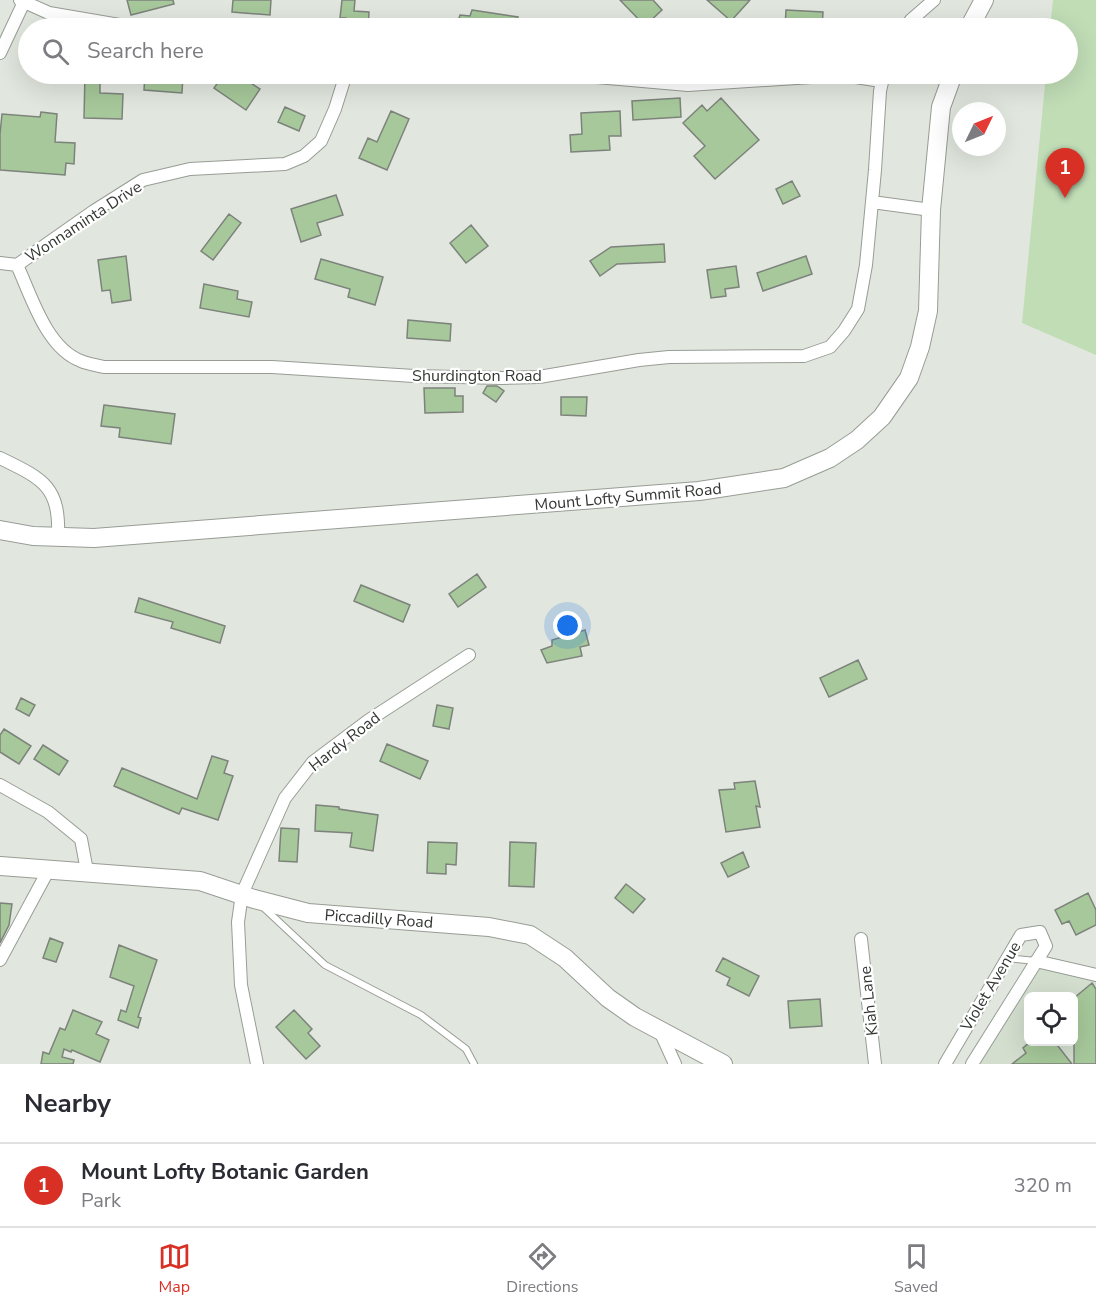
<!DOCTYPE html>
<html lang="en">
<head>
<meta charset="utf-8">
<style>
  body { margin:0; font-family:"Nunito Sans",sans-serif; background:#f2f2f3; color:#2b2b33 }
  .controls { position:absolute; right:18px; bottom:18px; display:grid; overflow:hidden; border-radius:9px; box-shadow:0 6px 24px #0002 }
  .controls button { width:54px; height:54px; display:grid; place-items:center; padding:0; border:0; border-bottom:2px solid #e1e1e2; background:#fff; color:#2b2b33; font:30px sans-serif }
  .compass { position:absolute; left:952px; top:102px; width:54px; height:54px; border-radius:50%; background:#fff; box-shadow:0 6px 24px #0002; rotate:47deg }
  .you { position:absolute; left:568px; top:626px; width:21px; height:21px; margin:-15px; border:4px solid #fff; border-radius:50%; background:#1a73e8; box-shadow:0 0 0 9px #1a73e833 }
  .badge { display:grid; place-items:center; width:39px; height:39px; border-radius:50%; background:#d93025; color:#fff; font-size:20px; font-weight:700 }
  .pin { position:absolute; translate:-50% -50px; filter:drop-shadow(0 2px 3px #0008) }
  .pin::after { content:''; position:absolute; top:32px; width:21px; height:18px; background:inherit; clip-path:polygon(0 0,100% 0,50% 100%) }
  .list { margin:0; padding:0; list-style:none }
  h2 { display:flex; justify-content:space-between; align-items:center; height:78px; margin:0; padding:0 24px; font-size:26px }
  h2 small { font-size:20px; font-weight:400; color:#7c7c81 }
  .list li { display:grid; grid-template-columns:39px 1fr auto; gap:18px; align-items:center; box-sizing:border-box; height:84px; padding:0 24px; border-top:2px solid #e1e1e2 }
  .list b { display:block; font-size:22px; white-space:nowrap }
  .list p { margin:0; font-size:20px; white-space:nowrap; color:#7c7c81 }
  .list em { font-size:20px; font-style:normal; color:#7c7c81 }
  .icon { flex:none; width:33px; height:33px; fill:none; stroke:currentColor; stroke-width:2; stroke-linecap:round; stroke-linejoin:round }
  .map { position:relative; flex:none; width:1096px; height:1064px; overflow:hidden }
  .search { position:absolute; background:#fff; box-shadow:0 6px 24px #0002; left:18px; right:18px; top:18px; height:66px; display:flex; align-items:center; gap:15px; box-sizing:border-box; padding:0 21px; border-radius:33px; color:#7c7c81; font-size:22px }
  .sheet { height:162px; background:#fff }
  nav { display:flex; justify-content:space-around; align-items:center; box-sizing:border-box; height:84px; border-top:2px solid #e1e1e2; background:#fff; font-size:16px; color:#7c7c81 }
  nav a { display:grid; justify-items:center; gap:3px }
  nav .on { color:#d93025 }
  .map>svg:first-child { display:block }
  .built { fill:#d3decf; fill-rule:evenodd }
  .green { fill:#c0ddb6 }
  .building { fill:#a6c89a; stroke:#7d837c; stroke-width:1.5 }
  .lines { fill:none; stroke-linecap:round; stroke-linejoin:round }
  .service-casing { stroke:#979d95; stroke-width:8 }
  .minor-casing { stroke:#979d95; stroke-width:14 }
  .secondary-casing { stroke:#979d95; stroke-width:20 }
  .service { stroke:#fff; stroke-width:6 }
  .minor { stroke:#fff; stroke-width:12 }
  .secondary { stroke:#fff; stroke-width:18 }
  .labels { text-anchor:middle; stroke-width:4.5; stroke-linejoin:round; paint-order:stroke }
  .street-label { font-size:16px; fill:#343734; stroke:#fff }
</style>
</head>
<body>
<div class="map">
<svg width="1096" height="1064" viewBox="0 0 1096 1064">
  <rect width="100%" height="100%" fill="#e1e7de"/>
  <path class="built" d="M1036,961l60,14v89h-124zM1028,996h46v46h-46z"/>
  <path class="green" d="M1053,0h43v355l-74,-32 24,-249h22v-46h-18z"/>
  <path class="building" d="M127,0h46l1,4 -43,11z
    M233,0h38l-1,15 -38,-3z
    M342,0h13l-1,11 15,1 -1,16 -22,-2v-8h-6z
    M620,0h33l9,10 -17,16z
    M707,0h43l-19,21z
    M472,10l46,7 -2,11 -43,-1v1h-17l4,-13 10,1z
    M786,10l37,2 -1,16h-37z
    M85,74h15v19l23,1 -1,25 -38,-1z
    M145,74h38l-1,19 -38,-3z
    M224,74h13l23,15 -14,21 -32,-22z
    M680,98l1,19 -48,3 -1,-19z
    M721,98l38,42 -44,39 -21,-23 11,-10 -22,-23 19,-18 5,6z
    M285,107l20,9 -6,15 -21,-9z
    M391,111l18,8 -22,51 -28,-12 9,-20 9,4z
    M620,111l1,25h-12l1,14 -39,2 -1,-17 12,-1 -1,-21z
    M41,112l16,2 -2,28 20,1 -1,21 -8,-1 -1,12 -65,-5v-36l2,-20 38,3z
    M792,181l8,15 -17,8 -7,-15z
    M336,195l7,20 -26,8 4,12 -20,7 -10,-33z
    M229,214l12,9 -28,37 -12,-9z
    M471,225l17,21 -22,17 -16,-20z
    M664,244l1,18 -48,2 -17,12 -10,-15 21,-14z
    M126,256l5,44 -19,3 -2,-13 -8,1 -4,-31z
    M806,256l6,18 -49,17 -6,-18z
    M321,259l62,18 -8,28 -27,-8 2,-8 -35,-10z
    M736,266l3,21 -14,2 1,7 -15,2 -4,-28z
    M204,284l34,7 -1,8 15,3 -3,15 -49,-9z
    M408,320l43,4 -1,17 -43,-3z
    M487,386h10l7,5 -8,11 -13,-9z
    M424,388h31v8h8v16l-38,1z
    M561,397h26l-1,19 -25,-1z
    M104,405l71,9 -4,30 -52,-7 1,-9 -19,-2z
    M477,574l9,13 -28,20 -9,-13z
    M361,585l49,20 -7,17 -49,-21z
    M139,598l86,28 -5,17 -49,-15 2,-6 -38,-10z
    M585,630l4,15 -9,2 2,9 -35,7 -6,-13 11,-4v-6z
    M858,660l9,19 -38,18 -9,-19z
    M21,698l14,7 -6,11 -13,-7z
    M437,705l16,3 -4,21 -16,-3z
    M4,729l27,17 -12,18 -19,-12v-17z
    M387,744l41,17 -8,18 -40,-18z
    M43,745l25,16 -9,14 -25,-16z
    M212,756l16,5 -4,12 9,3 -15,44 -36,-12 -3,6 -65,-28 8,-18 75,31z
    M755,781l5,26 -4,-1 4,21 -34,5 -7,-42 16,-1 -1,-6z
    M316,805l23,2v2l39,6 -5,36 -23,-4 2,-14 -37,-2z
    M281,828l18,1 -2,33 -18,-1z
    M428,842l29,1 -1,22 -10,-1v10l-19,-1z
    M510,842l26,1 -2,44 -25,-1z
    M743,852l6,15 -21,10 -7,-14z
    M626,884l19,15 -12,14 -18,-15z
    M1088,893l8,17v15l-20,10 -7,-14 -7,3 -7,-14z
    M0,903l12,1 -3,21 -9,18z
    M50,938l13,5 -7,19 -13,-4z
    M119,945l38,15 -19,57 3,1 -3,10 -20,-8 3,-10 5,2 8,-26 -24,-9z
    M723,958l36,18 -10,20 -22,-11 3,-7 -14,-7z
    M1092,983l4,6v75h-22v-66z
    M820,999l2,27 -32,2 -2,-27z
    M73,1010l29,12 -6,12 13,6 -9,22 -28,-12 -1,2 -7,-3 -2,8 12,3 -1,4h-32l2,-12 6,2 11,-26 5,2z
    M294,1010l18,19 -4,4 12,13 -14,13 -30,-32z
    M1031,1041h23l18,23h-60l14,-11 -3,-5z"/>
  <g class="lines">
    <g class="service-casing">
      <path id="service" d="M263,907l62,58 96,50 45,34 8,15
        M1007,958l29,3"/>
    </g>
    <g class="minor-casing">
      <path id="minor" d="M20,0l29,13 88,15
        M905,28l6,-8 23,-20
        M0,53l24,-51
        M562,74l126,11 155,-10 38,6
        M872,202l59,8
        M0,263l17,2
        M17,265c14,30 29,83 64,96 7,3 15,4 23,6h168l142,9 88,2 37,-1 100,-17 30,-3 135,-1 26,-9 14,-16 14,-22 8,-44 9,-95 5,-79 4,-17
        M17,265l77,-54 49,-31 47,-11 95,-5 19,-8 17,-15 14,-32 11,-35
        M0,458c43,21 60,28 58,79
        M0,785l48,27 33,27 6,32
        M861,939l14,125
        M0,960l49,-91
        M1036,961l60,14
        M660,1031l15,33
        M257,1064l-16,-79 -3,-63 4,-28 43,-96 28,-36 56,-42 100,-65
        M945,1064l76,-129 19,-3 6,14 -74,118"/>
    </g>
    <g class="secondary-casing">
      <path id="secondary" d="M969,28l15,-28
        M0,530l33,6 61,2 605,-47 85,-13 46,-20 27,-18 25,-23 27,-39 11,-31 8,-36 3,-101 10,-103 12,-33
        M0,866l200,15 54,18 54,14 181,14 41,8 35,23 43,40 27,19 88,47"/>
    </g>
    <use href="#service" class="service"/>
    <use href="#minor" class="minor"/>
    <use href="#secondary" class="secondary"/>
  </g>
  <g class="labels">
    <g class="street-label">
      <text transform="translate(83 221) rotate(-33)" y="6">Wonnaminta Drive</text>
      <text x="477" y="381">Shurdington Road</text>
      <text transform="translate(628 496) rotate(-5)" y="6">Mount Lofty Summit Road</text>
      <text transform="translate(344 741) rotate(-38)" y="6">Hardy Road</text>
      <text transform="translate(379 918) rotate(4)" y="6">Piccadilly Road</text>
      <text transform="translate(990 986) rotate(-59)" y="6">Violet Avenue</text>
      <text transform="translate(868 1001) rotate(-96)" y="6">Kiah Lane</text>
    </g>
  </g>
</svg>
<div class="controls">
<button><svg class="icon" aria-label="locate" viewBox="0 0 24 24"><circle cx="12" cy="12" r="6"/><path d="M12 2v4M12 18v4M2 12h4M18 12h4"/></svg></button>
</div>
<svg class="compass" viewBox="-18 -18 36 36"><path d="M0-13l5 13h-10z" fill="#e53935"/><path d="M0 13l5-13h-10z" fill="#7c7c81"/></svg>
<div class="you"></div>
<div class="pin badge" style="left:1065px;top:198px">1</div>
<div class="search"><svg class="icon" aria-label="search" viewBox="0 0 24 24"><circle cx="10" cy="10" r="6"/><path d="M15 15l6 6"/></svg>Search here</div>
</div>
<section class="sheet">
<h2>Nearby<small></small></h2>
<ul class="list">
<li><span class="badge">1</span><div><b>Mount Lofty Botanic Garden</b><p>Park</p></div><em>320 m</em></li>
</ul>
</section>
<nav>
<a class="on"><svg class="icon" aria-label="map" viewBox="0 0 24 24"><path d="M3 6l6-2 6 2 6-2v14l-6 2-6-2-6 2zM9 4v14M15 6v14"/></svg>Map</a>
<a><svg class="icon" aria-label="directions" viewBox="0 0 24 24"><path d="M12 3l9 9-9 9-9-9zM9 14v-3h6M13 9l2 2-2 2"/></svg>Directions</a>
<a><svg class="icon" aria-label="saved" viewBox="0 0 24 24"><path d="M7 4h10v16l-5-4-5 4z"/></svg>Saved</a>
</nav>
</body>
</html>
